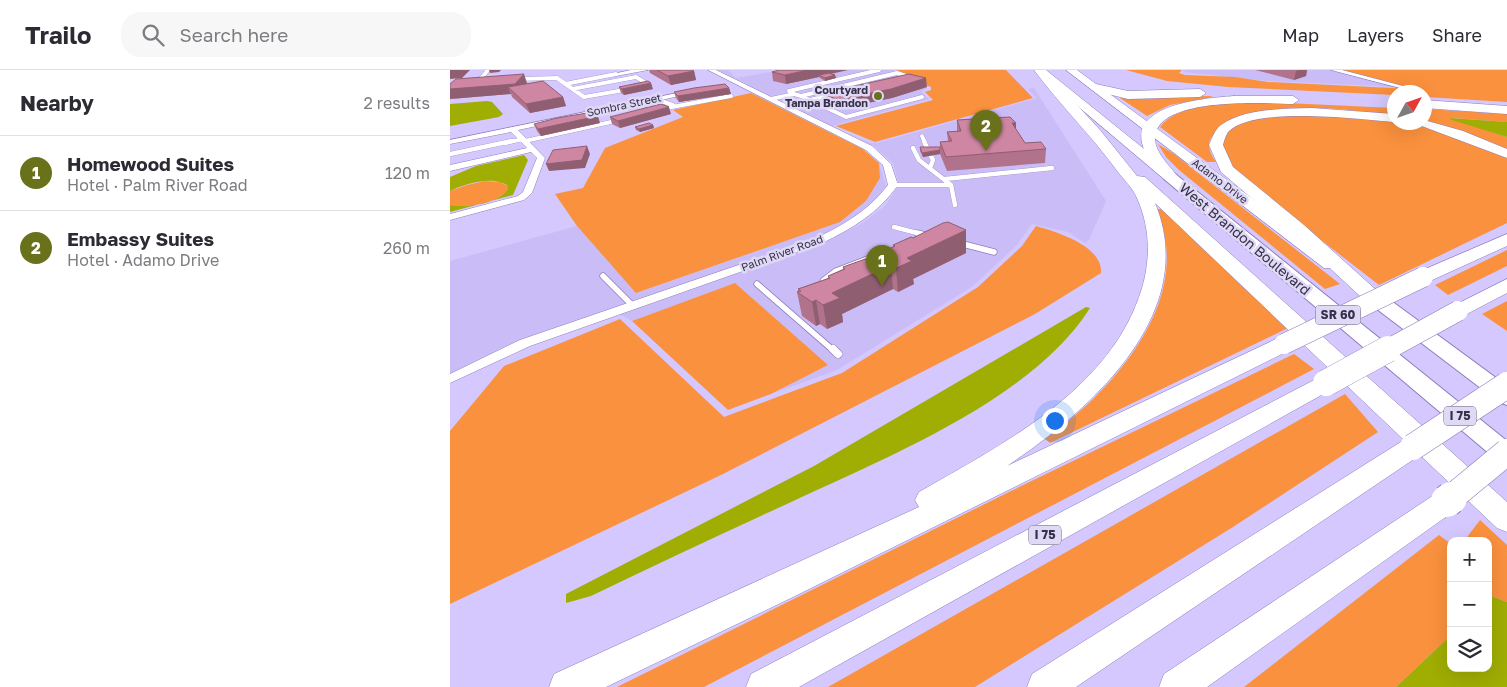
<!DOCTYPE html>
<html lang="en">
<head>
<meta charset="utf-8">
<style>
  body { margin:0; font-family:"Golos Text",sans-serif; background:#f7f7f7; color:#2b2b33 }
  .controls { position:absolute; right:15px; bottom:15px; display:grid; overflow:hidden; border-radius:10px; box-shadow:0 5px 20px #0002 }
  .controls button { width:45px; height:45px; display:grid; place-items:center; padding:0; border:0; border-bottom:1px solid #e1e1e2; background:#fff; color:#2b2b33; font:25px sans-serif }
  .compass { position:absolute; left:937px; top:15px; width:45px; height:45px; border-radius:50%; background:#fff; box-shadow:0 5px 20px #0002; rotate:50deg }
  .you { position:absolute; left:604px; top:350px; width:18px; height:18px; margin:-12px; border:4px solid #fff; border-radius:50%; background:#1a73e8; box-shadow:0 0 0 8px #1a73e833 }
  .badge { display:grid; place-items:center; width:32px; height:32px; border-radius:50%; background:#69711a; color:#fff; font-size:16px; font-weight:700 }
  .pin { position:absolute; translate:-50% -41px; filter:drop-shadow(0 1px 2px #0008) }
  .pin::after { content:''; position:absolute; top:26px; width:18px; height:15px; background:inherit; clip-path:polygon(0 0,100% 0,50% 100%) }
  .list { margin:0; padding:0; list-style:none }
  h2 { display:flex; justify-content:space-between; align-items:center; height:65px; margin:0; padding:0 20px; font-size:21px }
  h2 small { font-size:16px; font-weight:400; color:#7c7c81 }
  .list li { display:grid; grid-template-columns:32px 1fr auto; gap:15px; align-items:center; box-sizing:border-box; height:75px; padding:0 20px; border-top:1px solid #e1e1e2 }
  .list b { display:block; font-size:19px; white-space:nowrap }
  .list p { margin:0; font-size:16px; white-space:nowrap; color:#7c7c81 }
  .list em { font-size:16px; font-style:normal; color:#7c7c81 }
  .icon { flex:none; width:28px; height:28px; fill:none; stroke:currentColor; stroke-width:2; stroke-linecap:round; stroke-linejoin:round }
  .map { position:relative; flex:none; width:1057px; height:617px; overflow:hidden }
  header { display:flex; align-items:center; gap:30px; box-sizing:border-box; height:70px; padding:0 25px; background:#fff; border-bottom:1px solid #e1e1e2 }
  header strong { font-size:24px }
  nav { display:flex; gap:28px; margin-inline-start:auto; font-size:18px }
  .search { width:350px; height:45px; background:#f7f7f7; display:flex; align-items:center; gap:12px; box-sizing:border-box; padding:0 18px; border-radius:20px; color:#7c7c81; font-size:19px }
  main { display:flex }
  aside { flex:1; background:#fff }
  .map>svg:first-child { display:block }
  .built { fill:#cabcf7 }
  .green { fill:#fa913e }
  .water { fill:#a0ad03 }
  .lines { fill:none; stroke-linecap:round; stroke-linejoin:round }
  .service-far3-casing { stroke:#8d7dbc; stroke-width:4.5 }
  .service-far2-casing { stroke:#8d7dbc; stroke-width:5 }
  .service-far1-casing { stroke:#8d7dbc; stroke-width:7 }
  .service-casing { stroke:#8d7dbc; stroke-width:9 }
  .minor-casing { stroke:#8d7dbc; stroke-width:1 }
  .primary-casing { stroke:#8d7dbc; stroke-width:1 }
  .trunk-casing { stroke:#8d7dbc; stroke-width:2 }
  .motorway-casing { stroke:#8d7dbc; stroke-width:1 }
  .service-far3 { stroke:#fff; stroke-width:4 }
  .service-far2 { stroke:#fff; stroke-width:4.5 }
  .service-far1 { stroke:#fff; stroke-width:5.5 }
  .service { stroke:#fff; stroke-width:8 }
  .minor { fill:#fff; fill-rule:evenodd }
  .primary { fill:#fff; fill-rule:evenodd }
  .trunk { fill:#fff; fill-rule:evenodd }
  .motorway { fill:#fff; fill-rule:evenodd }
  .motorway-bridge-far2-casing { stroke:#8d7dbc; stroke-width:21; stroke-linecap:butt }
  .motorway-bridge-far1-casing { stroke:#8d7dbc; stroke-width:27; stroke-linecap:butt }
  .motorway-bridge-casing { stroke:#8d7dbc; stroke-width:34; stroke-linecap:butt }
  .motorway-bridge-far2 { stroke:#fff; stroke-width:20 }
  .motorway-bridge-far1 { stroke:#fff; stroke-width:26 }
  .motorway-bridge { stroke:#fff; stroke-width:32 }
  .wall { fill:#b1738b }
  .shaded-wall { fill:#905e71 }
  .building { fill:#ce86a2; stroke:#905e71 }
  .poi-dot { fill:#69711a; stroke:#dfd9f5; stroke-width:2 }
  .labels { text-anchor:middle; stroke-width:5; stroke-linejoin:round; paint-order:stroke }
  .far-poi-label { font-size:11px; font-weight:bold; fill:#36304a; stroke:#dfd9f5; text-anchor:end }
  .far-street-label { font-size:11px; fill:#36304a; stroke:#dfd9f5 }
  .shield { fill:#dfd9f5; stroke:#69637d; stroke-width:1 }
  .shield-label { font-size:12px; font-weight:bold; fill:#36304a }
  .street-label { font-size:14px; fill:#36304a; stroke:#dfd9f5 }
</style>
</head>
<body>
<header>
<strong>Trailo</strong>
<div class="search"><svg class="icon" aria-label="search" viewBox="0 0 24 24"><circle cx="10" cy="10" r="6"/><path d="M15 15l6 6"/></svg>Search here</div>
<nav><a>Map</a><a>Layers</a><a>Share</a></nav>
</header>
<main>
<aside>
<h2>Nearby<small>2 results</small></h2>
<ul class="list">
<li><span class="badge">1</span><div><b>Homewood Suites</b><p>Hotel · Palm River Road</p></div><em>120 m</em></li>
<li><span class="badge">2</span><div><b>Embassy Suites</b><p>Hotel · Adamo Drive</p></div><em>260 m</em></li>
</ul>
</aside>
<div class="map">
<svg width="1057" height="617" viewBox="0 0 1057 617">
  <rect width="100%" height="100%" fill="#d4c8fe"/>
  <path class="built" d="M268,0h10l8,8 46,-8h112l-1,3 15,3 7,7 12,5 -6,4 8,7 -97,27z
    M736,0h142l71,17 -131,-6 -85,-9z
    M584,18l72,113 -17,39 -4,3 -17,-11 -36,-8 -15,21 -44,41 -136,84 -66,24 57,-29 -93,-82 -103,38 -13,-7 204,-71 38,-19 24,-18 14,-21 -6,-22 -19,-17 -24,-12 21,9h6l160,-45 -9,-9z
    M429,93l7,23 -13,19 -22,16 -37,18 -292,100 -72,35v-113l127,-35 60,67 203,-71 26,-21 14,-23z"/>
  <path class="green" d="M448,0h108l27,28 -158,44 -39,-16 97,-26 -8,-8 6,-2v-3l-35,-14z
    M676,0h56l-3,3 6,2 50,2 33,5 145,7 -72,-19h166v32l-82,-5 -1,-5h-30v3l-166,-8 -61,-6z
    M301,23l112,56 16,14 1,15 -14,23 -26,21 -204,71 -59,-67 -22,-32 28,-6 22,-40 78,-31 -10,-7z
    M760,26l3,1 -43,8 -23,11 -27,-18z
    M816,32l128,6v8c-36,-5 -79,-12 -115,-5 -15,3 -30,10 -45,14 -20,7 -34,14 -18,37h-9l-47,-35c19,-26 77,-24 106,-25z
    M975,39l82,5v8l-56,-4 56,19v14l-82,-29z
    M844,43l87,4 13,3v2c40,1 77,21 113,35v66l-128,62 -134,-104 -23,-23v-21c18,-20 47,-20 72,-24z
    M708,74l16,10 166,130 -15,5 -146,-119 -13,-13z
    M35,111l15,1 8,4v3c-11,16 -40,18 -58,16v-14l17,-6z
    M706,139h6l126,119 -238,115 -5,-4c68,-48 152,-141 111,-230z
    M586,156c21,6 67,20 65,47l-66,41 -314,161 -271,129v-173l54,-65 116,-47 104,98 118,-44 136,-86 44,-41z
    M1057,180v16l-59,29 -13,-10z
    M285,213l93,82 -57,29 -43,16 -96,-89z
    M1057,231v30l-25,-17z
    M844,284l20,15 -610,318h-87l392,-195z
    M895,324l33,38 -145,95 -258,160h-147z
    M1030,450l27,25v57l-16,-6 -3,2v-57h-24z
    M989,465l12,9v91l-55,52h-152z"/>
  <path class="water" d="M37,31l5,1 11,12 -4,3 -49,9v-22z
    M1000,48l57,4v15l-55,-17z
    M74,85l4,5 -15,35 -63,17v-7c17,2 47,0 58,-16v-3c-15,-11 -43,-2 -58,5v-14l26,-11z
    M636,237l4,1c-58,92 -205,150 -301,195 -66,30 -132,61 -198,93l-25,7v-9l248,-128z
    M1041,526l16,6v85h-111l55,-52v33h37v-70z"/>
  <g class="lines">
    <g class="service-far3-casing">
      <path id="service-far3" d="M68,9l39,-1 27,19 46,-8
        M28,12l10,-12
        M115,14l51,-10
        M122,19l64,-12 13,8
        M339,21l90,-21
        M351,26l9,4 25,-6
        M205,29l18,6
        M321,29l23,-5 7,2 96,-23 9,3 -5,1
        M360,30l36,17 76,-20
        M211,39l70,-13
        M472,66l3,7
        M75,71l95,-21
        M56,73l17,-4"/>
    </g>
    <g class="service-far2-casing">
      <path id="service-far2" d="M474,71l4,9
        M463,78l6,12 32,25 4,20
        M0,84l62,-13
        M480,98l3,-8 -2,-4
        M495,109l107,-11
        M443,115h58
        M444,157l27,7"/>
    </g>
    <g class="service-far1-casing">
      <path id="service-far1" d="M467,163l12,3
        M509,173l35,9
        M153,206l29,29
        M378,210l-5,1 13,-10 45,-17
        M307,214l77,67"/>
    </g>
    <g class="service-casing">
      <path id="service" d="M383,279l5,5"/>
    </g>
    <g class="minor-casing">
      <path id="minor" d="M181,0h17l-32,6 -3,-2z
        M258,0h8l156,76 19,18 7,21c-21,29 -45,43 -76,58l-292,103 -80,37v-9l70,-34 294,-101c30,-14 54,-28 74,-54l-5,-20 -17,-15z
        M881,0h11l65,17 -3,2z
        M242,20l2,3 -176,37 27,28 -13,35 -8,7 -74,20v-6l68,-18 5,-4 14,-34 -6,-6 -81,19v-6l77,-17 -16,-16 -61,12v-4z"/>
    </g>
    <g class="primary-casing">
      <path id="primary" d="M585,0h11l128,103 2,3 -2,3h-10z
        M616,0h11l259,190 2,4 -2,4h-12z"/>
    </g>
    <g class="trunk-casing">
      <path id="trunk" d="M719,102l5,1 333,268v23l-9,-3 -334,-282 -2,-3 2,-3z
        M918,217l7,2 132,97v19l-8,-3 -138,-105 -3,-4 3,-4z"/>
    </g>
    <g class="motorway-casing">
      <path id="motorway" d="M584,0h11l55,60 37,46 8,1 362,325v30l-10,-4 -77,-73 -344,232h-49l5,-13 372,-234 -249,-237c46,111 -66,208 -148,263l269,-127 8,-2 8,2 3,5 -3,5 -499,248 -187,90h-57l5,-13 365,-167 -4,-7 4,-8c84,-48 193,-103 223,-204 9,-30 8,-63 -6,-92 -4,-9 -12,-16 -18,-24 -26,-36 -58,-67 -84,-102z
        M646,14l32,7 72,-2 6,4 -6,4 -72,2 -36,-9 -2,-2z
        M784,26h59l6,4 -6,4c-29,-1 -140,-8 -138,36 1,13 14,25 22,36l-3,3h-10c-8,-11 -19,-22 -22,-36 -9,-40 67,-45 92,-47z
        M974,30l83,6v8l-83,-6z
        M862,38l82,6v8c-34,-3 -139,-16 -165,9 -3,3 -5,10 -6,14l10,22 71,58 71,64 3,4 -3,4 -7,2 -7,-2 -69,-64 -71,-61 -12,-27c3,-6 6,-16 12,-20 25,-17 62,-16 91,-17z
        M974,50l39,11 44,18v9l-96,-36h13z
        M1057,164v12l-77,35h-14l-3,-4 3,-4z
        M1057,209v14l-42,22 -7,2 -7,-2 -3,-4 3,-4z
        M876,305l8,3 4,5 -4,5 -535,299h-53l5,-13 567,-296z
        M997,420l10,3 4,8 -4,8 -250,178h-48l5,-13 273,-181z"/>
    </g>
    <use href="#service-far3" class="service-far3"/>
    <use href="#service-far2" class="service-far2"/>
    <use href="#service-far1" class="service-far1"/>
    <use href="#service" class="service"/>
    <use href="#minor" class="minor"/>
    <use href="#primary" class="primary"/>
    <use href="#trunk" class="trunk"/>
    <use href="#motorway" class="motorway"/>
    <g class="motorway-bridge-far2-casing">
      <path id="motorway-bridge-far2" d="M834,274l139,-67
        M935,281l73,-40"/>
    </g>
    <g class="motorway-bridge-far1-casing">
      <path id="motorway-bridge-far1" d="M876,313l62,-34
        M963,377l94,-62
        M1000,429l57,-47"/>
    </g>
    <g class="motorway-bridge-casing">
      <path id="motorway-bridge" d="M997,431l4,-3"/>
    </g>
    <use href="#motorway-bridge-far2" class="motorway-bridge-far2"/>
    <use href="#motorway-bridge-far1" class="motorway-bridge-far1"/>
    <use href="#motorway-bridge" class="motorway-bridge"/>
  </g>
  <path class="wall" d="M199,0h43l2,1 2,9 -25,5 -21,-12z
    M805,0h52l-1,6 -12,4z
    M322,2l60,2 3,1 1,3 -11,3 -5,-3 -1,-1 -33,7 -13,-3z
    M77,13v1l36,13 3,9 -36,7 -18,-16 -1,-3 -61,5z
    M169,17l34,2 -29,6 -3,-2z
    M477,17l-35,11 -54,11 -10,-4 -1,-10z
    M279,18l2,6 -52,8 -3,-4 -2,-6z
    M221,44l-51,14 -8,-4 -2,-7z
    M507,50l59,3v6l9,14 21,6 -1,14 -98,8 -7,-17 -17,3 -3,-6v-4h20v-5l8,-1 -1,-9 10,-1z
    M150,53l-59,13 -4,-5 -3,-7z
    M203,55l1,3 -14,4 -4,-2 -1,-3z
    M516,160v23l-53,26 1,5 -16,8 -5,-3 -51,25 1,8 -16,7 -7,-5 -4,2 -14,-10 -5,-24h1v-3l30,-11v-2l15,-7v-2l28,-10 22,-10v-2l20,-7z"/>
  <path class="shaded-wall" d="M0,0h20l-8,8 -12,1z
    M39,0h12l-2,2 -9,1z
    M358,0h40l-26,6 -3,-1v2l-33,7 -1,-9z
    M849,0h8l-1,6 -12,4 2,-9z
    M244,1l2,9 -25,5 -3,-9z
    M74,4l3,9 -8,11 -11,-7 3,7 -61,5v-11z
    M385,5l1,3 -11,3v-3z
    M476,8l1,9 -35,11 -54,11 -1,-9z
    M201,13l2,6 -29,6 -2,-6z
    M279,18l2,6 -52,8 -1,-6z
    M113,27l3,9 -36,7 -4,-9z
    M219,37l2,7 -51,14 -2,-7z
    M148,46l2,7 -59,13 -3,-7z
    M562,53h4v13z
    M203,55l1,3 -14,4 -1,-3z
    M137,76l3,8 -5,14 -36,3 -3,-7z
    M490,80v4l-17,3 -1,-4z
    M516,160v23l-53,26 1,5 -16,8 -2,-24 11,-10z
    M441,195l2,24 -51,25 1,8 -16,7 -4,-24 9,-12z
    M366,230l4,24 -4,2 -4,-24z"/>
  <path class="building" d="M207,0h35l2,1 -26,5z
    M329,0h29l-23,5 -13,-3z
    M379,3l6,2 -10,3 -6,-3z
    M74,4l-9,10 -65,5v-5l6,-5z
    M459,4l17,4 -35,11 -54,11 -10,-5 28,-9z
    M93,11l20,16 -37,7 -18,-17z
    M198,11l3,2 -29,6 -3,-2z
    M275,14l4,4 -51,8 -4,-4 20,-4z
    M211,34l8,3 -51,14 -8,-4z
    M143,42l5,4 -60,13 -4,-5 23,-6z
    M560,47l6,6h-4l13,20 16,-1 5,7 -100,8 -6,-15 12,-1 -5,-9 14,-1 -4,-11z
    M199,53l4,2 -14,4 -4,-2z
    M137,76l-5,14 -36,4 7,-14z
    M470,77h20v3l-18,3z
    M498,152l18,8 -59,28 5,3 -16,7 -5,-3 -59,28 8,5 -17,7 -7,-5 -4,2 -15,-10 4,-1 -3,-2 32,-11 -2,-2 17,-7 -2,-2 28,-10 24,-11 -2,-1 18,-8 2,1 30,-15z"/>
  <circle class="poi-dot" cx="428" cy="26" r="5"/>
  <g class="labels">
    <g class="far-poi-label">
      <text x="418" y="24">Courtyard<tspan x="418" dy="13">Tampa Brandon</tspan></text>
    </g>
    <g class="far-street-label">
      <text transform="translate(174 35) rotate(-12)" y="4">Sombra Street</text>
      <text transform="translate(770 111) rotate(37)" y="4">Adamo Drive</text>
      <text transform="translate(332 183) rotate(-20)" y="4">Palm River Road</text>
    </g>
    <g class="shield">
      <rect x="865.5" y="235.5" width="45" height="19" rx="4"/>
      <rect x="994" y="336.5" width="32" height="19" rx="4"/>
      <rect x="579" y="455.5" width="32" height="19" rx="4"/>
    </g>
    <g class="shield-label">
      <text x="888" y="249">SR 60</text>
      <text x="1010" y="350">I 75</text>
      <text x="595" y="469">I 75</text>
    </g>
    <g class="street-label">
      <text transform="translate(795 169) rotate(40)" y="5">West Brandon Boulevard</text>
    </g>
  </g>
</svg>
<div class="controls">
<button>+</button>
<button>−</button>
<button><svg class="icon" aria-label="layers" viewBox="0 0 24 24"><path d="M12 4l9 5-9 5-9-5zM3 14l9 5 9-5"/></svg></button>
</div>
<svg class="compass" viewBox="-18 -18 36 36"><path d="M0-13l5 13h-10z" fill="#e53935"/><path d="M0 13l5-13h-10z" fill="#7c7c81"/></svg>
<div class="you"></div>
<div class="pin badge" style="left:432px;top:216px">1</div>
<div class="pin badge" style="left:536px;top:81px">2</div>
</div>
</main>
</body>
</html>
